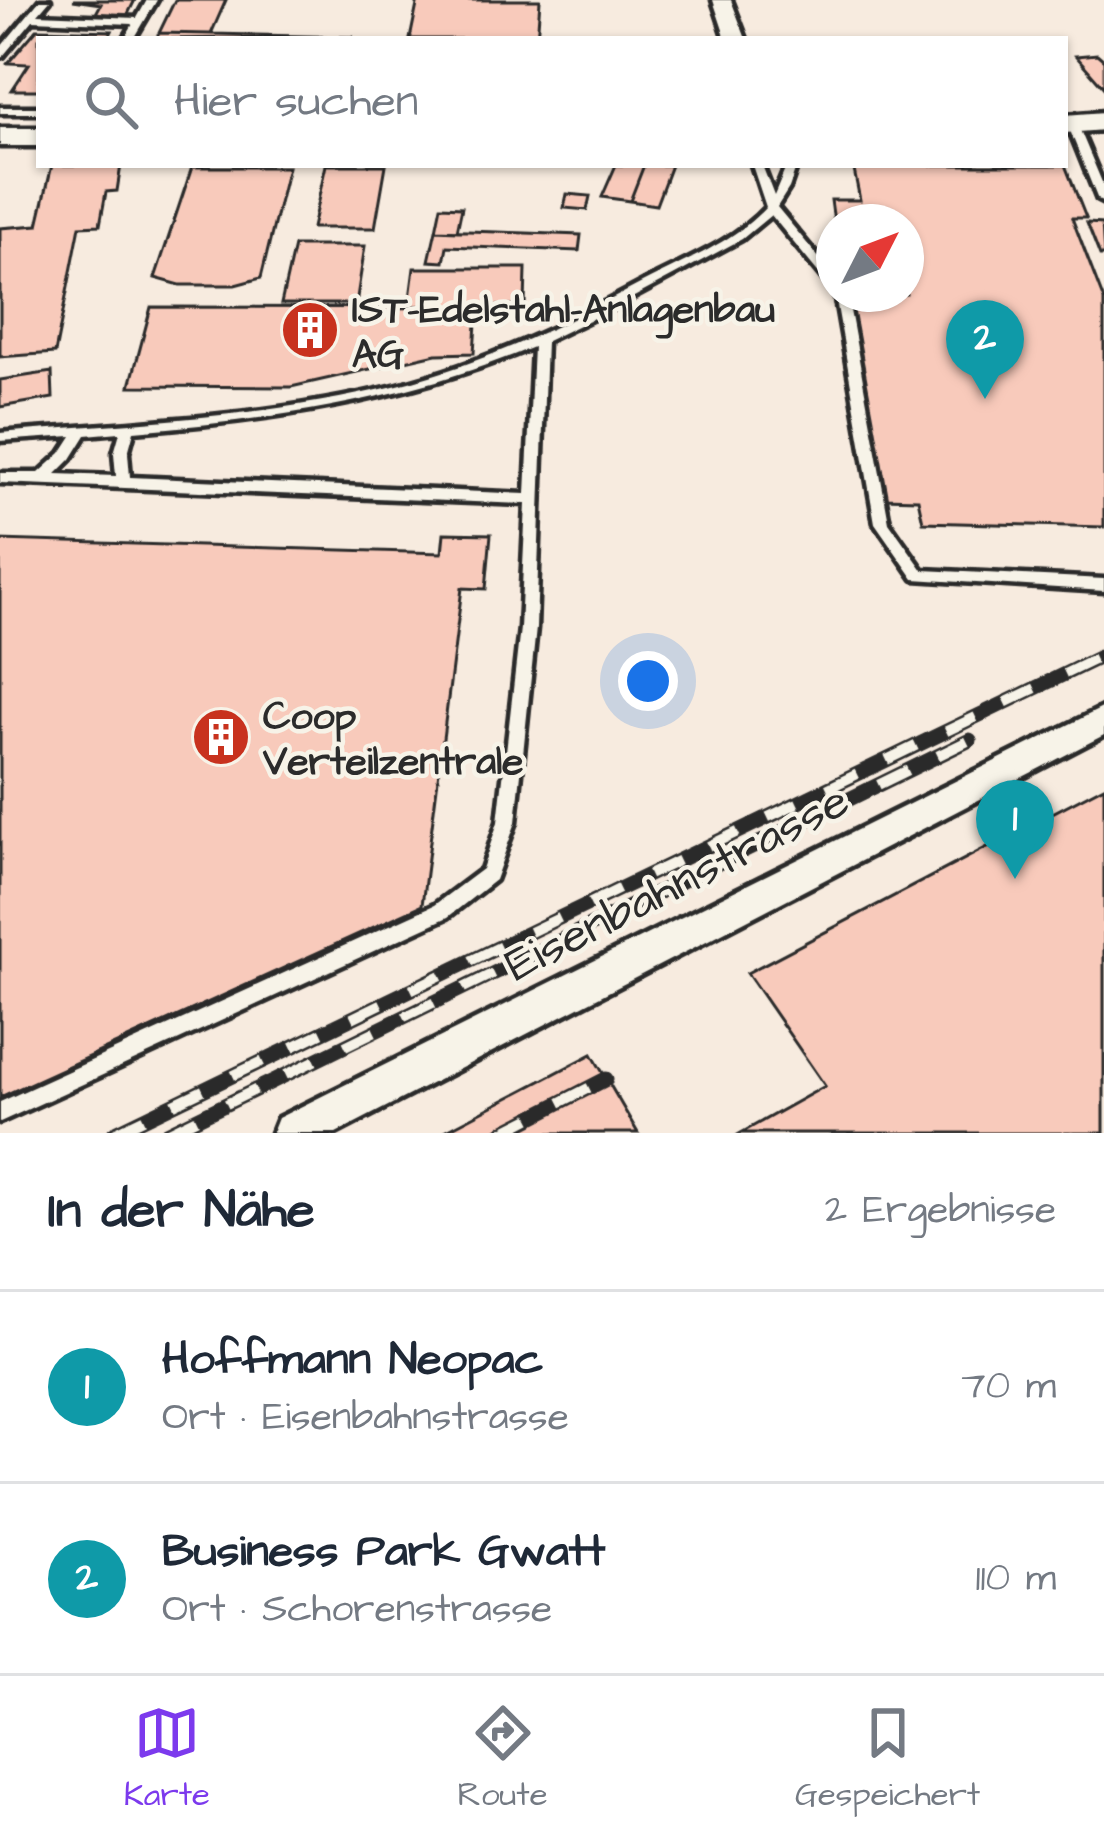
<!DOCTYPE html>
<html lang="de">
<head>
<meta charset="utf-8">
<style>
  body { margin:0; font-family:"Architects Daughter",sans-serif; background:#f6f6f7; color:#1f2937 }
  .compass { position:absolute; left:816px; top:204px; width:108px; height:108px; border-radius:50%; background:#fff; box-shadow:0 3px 9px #0004; rotate:48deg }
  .you { position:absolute; left:648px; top:681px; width:42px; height:42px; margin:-30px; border:9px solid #fff; border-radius:50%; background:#1a73e8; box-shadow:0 0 0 18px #1a73e833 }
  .badge { display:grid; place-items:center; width:78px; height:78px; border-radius:50%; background:#7c3aed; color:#fff; font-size:39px; font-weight:700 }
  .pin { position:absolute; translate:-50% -99px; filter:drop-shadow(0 3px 6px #0008) }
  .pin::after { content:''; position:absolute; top:63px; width:42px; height:36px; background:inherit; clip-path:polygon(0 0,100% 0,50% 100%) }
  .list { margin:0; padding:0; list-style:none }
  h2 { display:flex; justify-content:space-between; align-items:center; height:156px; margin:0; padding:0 48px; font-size:51px }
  h2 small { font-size:39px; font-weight:400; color:#747a83 }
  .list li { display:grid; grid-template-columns:78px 1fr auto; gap:36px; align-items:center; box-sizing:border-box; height:192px; padding:0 48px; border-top:3px solid #e0e1e3 }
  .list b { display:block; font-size:45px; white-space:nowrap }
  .list p { margin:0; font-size:39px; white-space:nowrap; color:#747a83 }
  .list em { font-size:39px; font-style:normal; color:#747a83 }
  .icon { flex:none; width:66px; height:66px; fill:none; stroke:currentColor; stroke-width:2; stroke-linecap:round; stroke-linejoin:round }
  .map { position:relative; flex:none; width:1104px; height:1133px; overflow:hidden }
  .search { position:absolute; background:#fff; box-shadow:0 3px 9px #0004; left:36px; right:36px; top:36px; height:132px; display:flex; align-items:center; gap:30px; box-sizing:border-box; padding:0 42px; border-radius:0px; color:#747a83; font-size:45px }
  .sheet { height:540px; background:#fff }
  nav { display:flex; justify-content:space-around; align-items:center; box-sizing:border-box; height:168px; border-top:3px solid #e0e1e3; background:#fff; font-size:33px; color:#747a83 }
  nav a { display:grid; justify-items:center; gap:6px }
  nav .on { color:#7c3aed }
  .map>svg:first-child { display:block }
  .building { fill:#f8cabb; stroke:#2b2b2b; stroke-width:3 }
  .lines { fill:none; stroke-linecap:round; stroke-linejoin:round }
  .lane-casing { stroke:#2b2b2b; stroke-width:9 }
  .street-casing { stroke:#2b2b2b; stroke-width:9 }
  .secondary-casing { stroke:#2b2b2b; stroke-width:9 }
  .lane { fill:#f7f3e8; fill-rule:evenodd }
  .street { fill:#f7f3e8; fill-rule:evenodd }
  .secondary { fill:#f7f3e8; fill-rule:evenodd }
  .rail-casing { stroke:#2b2b2b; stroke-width:15 }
  .rail { stroke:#f7f3e8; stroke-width:10; stroke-dasharray:33; stroke-linecap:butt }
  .labels { text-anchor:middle; stroke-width:9; stroke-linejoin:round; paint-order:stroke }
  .poi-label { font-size:39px; font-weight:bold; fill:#2b2b2b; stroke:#f7f3e8; text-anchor:start }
  .near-street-label { font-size:48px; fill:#2b2b2b; stroke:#f7f3e8 }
</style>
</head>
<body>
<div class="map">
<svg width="1104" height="1133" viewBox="0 0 1104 1133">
  <rect width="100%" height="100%" fill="#f7ebdf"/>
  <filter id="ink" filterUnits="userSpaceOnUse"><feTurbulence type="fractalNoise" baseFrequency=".00833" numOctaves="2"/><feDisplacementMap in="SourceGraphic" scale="24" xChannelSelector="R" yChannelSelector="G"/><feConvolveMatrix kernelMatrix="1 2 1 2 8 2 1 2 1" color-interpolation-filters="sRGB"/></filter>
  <g filter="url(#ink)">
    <path class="building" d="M73,0h62l-8,16 -32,-1 6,-11z
      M175,0h51l-15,34 -52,-1z
      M418,0h122l-3,39h-127z
      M37,29l75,2 -4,8h-69v51h-27l17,-26 -21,-1z
      M159,33l52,1 143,3 -198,2z
      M1097,54l7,6v28l-28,-32z
      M52,165h69l-4,26 -11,1 -6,33 -20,1 -25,127 -55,4v-129l38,-3z
      M326,165h60l-11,63h-63z
      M616,165h28l-14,36 -28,-4z
      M644,165h27l-15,40 -26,-4z
      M853,165h212l21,53h-14l32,83v226l-181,-5 -5,-23 -35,-1 -36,-204h59v-72h-72l-3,-22h29z
      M192,167h96l-27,111 -26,7h-55l-25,-7z
      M567,194l23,2 -3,14 -23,-2z
      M441,206l21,1 -5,24 -21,-1z
      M1087,223l15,1 2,32h-4z
      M436,230l62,2 83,3 -2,16 -132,-5 -3,16 -15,-1z
      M294,246h71l-9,58h-75z
      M414,268h112l-1,38h-116z
      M151,307l326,1 -3,45 -38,1 -145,33 -161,-1z
      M52,372l1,26 -53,9v-27z
      M444,533l47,1 -5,55 -24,-1 -40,317 -422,192v-557l442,13z
      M1104,786v347h-363l84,-47 -78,-113z
      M592,1054l46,79h-197z"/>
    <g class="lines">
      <g class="lane-casing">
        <path id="lane" d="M40,0h10l-12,14 99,4 10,-18h10l-23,39h-10l9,-15 -100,-4 -30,36 -3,1v-9z
          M0,107h39v6h-39z
          M1072,120l5,3 27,64v16l-6,-3 -31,-77z
          M752,165h10l12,31 13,-31h10l-8,23 -12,19 57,69v12l-4,-1 -59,-72 -29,24 -136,73 -60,29 -10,287 -20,194 -21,58 -47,37 -448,205v-20l434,-197 48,-36 16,-47 22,-194 6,-124 -526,-21v-10h39l22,-20 11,-17 -72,5v-8c133,-11 268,-15 398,-48 86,-22 166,-60 244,-102 42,-22 92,-41 124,-76zM533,347l-7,147 -396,-17 -2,-24 6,-22c140,-11 269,-30 399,-84zM120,432l-6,21 2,23 -60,-2 15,-15 15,-24z
          M835,294h12l42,228 34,48 181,9v12l-190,-12 -39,-56z"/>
      </g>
      <g class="street-casing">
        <path id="street" d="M713,0h18l15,39h-20z
          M1104,707v28l-768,398h-64l6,-15z"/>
      </g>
      <g class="secondary-casing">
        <path id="secondary" d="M1104,112v18l-39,3v-18z
          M0,128h39v18h-39z"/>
      </g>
      <use href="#lane" class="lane"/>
      <use href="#street" class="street"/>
      <use href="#secondary" class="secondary"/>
      <g class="rail-casing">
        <path id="rail" d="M114,1133l990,-478
          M167,1133l803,-393
          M501,1133l105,-54"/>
      </g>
      <use href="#rail" class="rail"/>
    </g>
  </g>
  <defs>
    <g id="building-disc" transform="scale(3)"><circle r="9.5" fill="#c8321e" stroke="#f7f3e8"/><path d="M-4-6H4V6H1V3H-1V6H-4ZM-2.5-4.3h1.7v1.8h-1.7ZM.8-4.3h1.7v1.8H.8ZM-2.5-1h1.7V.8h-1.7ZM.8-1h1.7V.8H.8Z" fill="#fff"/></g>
  </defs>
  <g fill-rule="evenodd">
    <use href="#building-disc" x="310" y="330"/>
    <use href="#building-disc" x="221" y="737"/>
  </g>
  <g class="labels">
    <g class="poi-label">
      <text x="352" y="322">IST-Edelstahl-Anlagenbau<tspan x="352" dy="45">AG</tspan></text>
      <text x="263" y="729">Coop<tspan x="263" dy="45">Verteilzentrale</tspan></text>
    </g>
    <g class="near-street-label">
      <text transform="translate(676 881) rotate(-27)" y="17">Eisenbahnstrasse</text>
    </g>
  </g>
</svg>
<svg class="compass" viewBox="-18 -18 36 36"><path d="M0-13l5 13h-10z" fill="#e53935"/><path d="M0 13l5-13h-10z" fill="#747a83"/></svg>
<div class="you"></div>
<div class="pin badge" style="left:1015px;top:879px;background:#0f9aa8">1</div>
<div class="pin badge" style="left:985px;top:399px;background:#0f9aa8">2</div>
<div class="search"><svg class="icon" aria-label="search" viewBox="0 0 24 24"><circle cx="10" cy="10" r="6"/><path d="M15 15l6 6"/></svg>Hier suchen</div>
</div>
<section class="sheet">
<h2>In der Nähe<small>2 Ergebnisse</small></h2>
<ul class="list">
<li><span class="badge" style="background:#0f9aa8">1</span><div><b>Hoffmann Neopac</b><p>Ort · Eisenbahnstrasse</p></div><em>70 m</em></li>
<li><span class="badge" style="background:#0f9aa8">2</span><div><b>Business Park Gwatt</b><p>Ort · Schorenstrasse</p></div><em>110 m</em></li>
</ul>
</section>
<nav>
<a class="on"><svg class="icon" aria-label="map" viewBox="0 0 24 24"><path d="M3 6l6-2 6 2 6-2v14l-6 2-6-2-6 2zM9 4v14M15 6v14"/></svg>Karte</a>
<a><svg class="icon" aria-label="directions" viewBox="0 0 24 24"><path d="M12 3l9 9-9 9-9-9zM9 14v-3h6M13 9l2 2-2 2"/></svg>Route</a>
<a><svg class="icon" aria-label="saved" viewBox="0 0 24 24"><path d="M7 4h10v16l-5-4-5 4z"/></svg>Gespeichert</a>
</nav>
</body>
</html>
